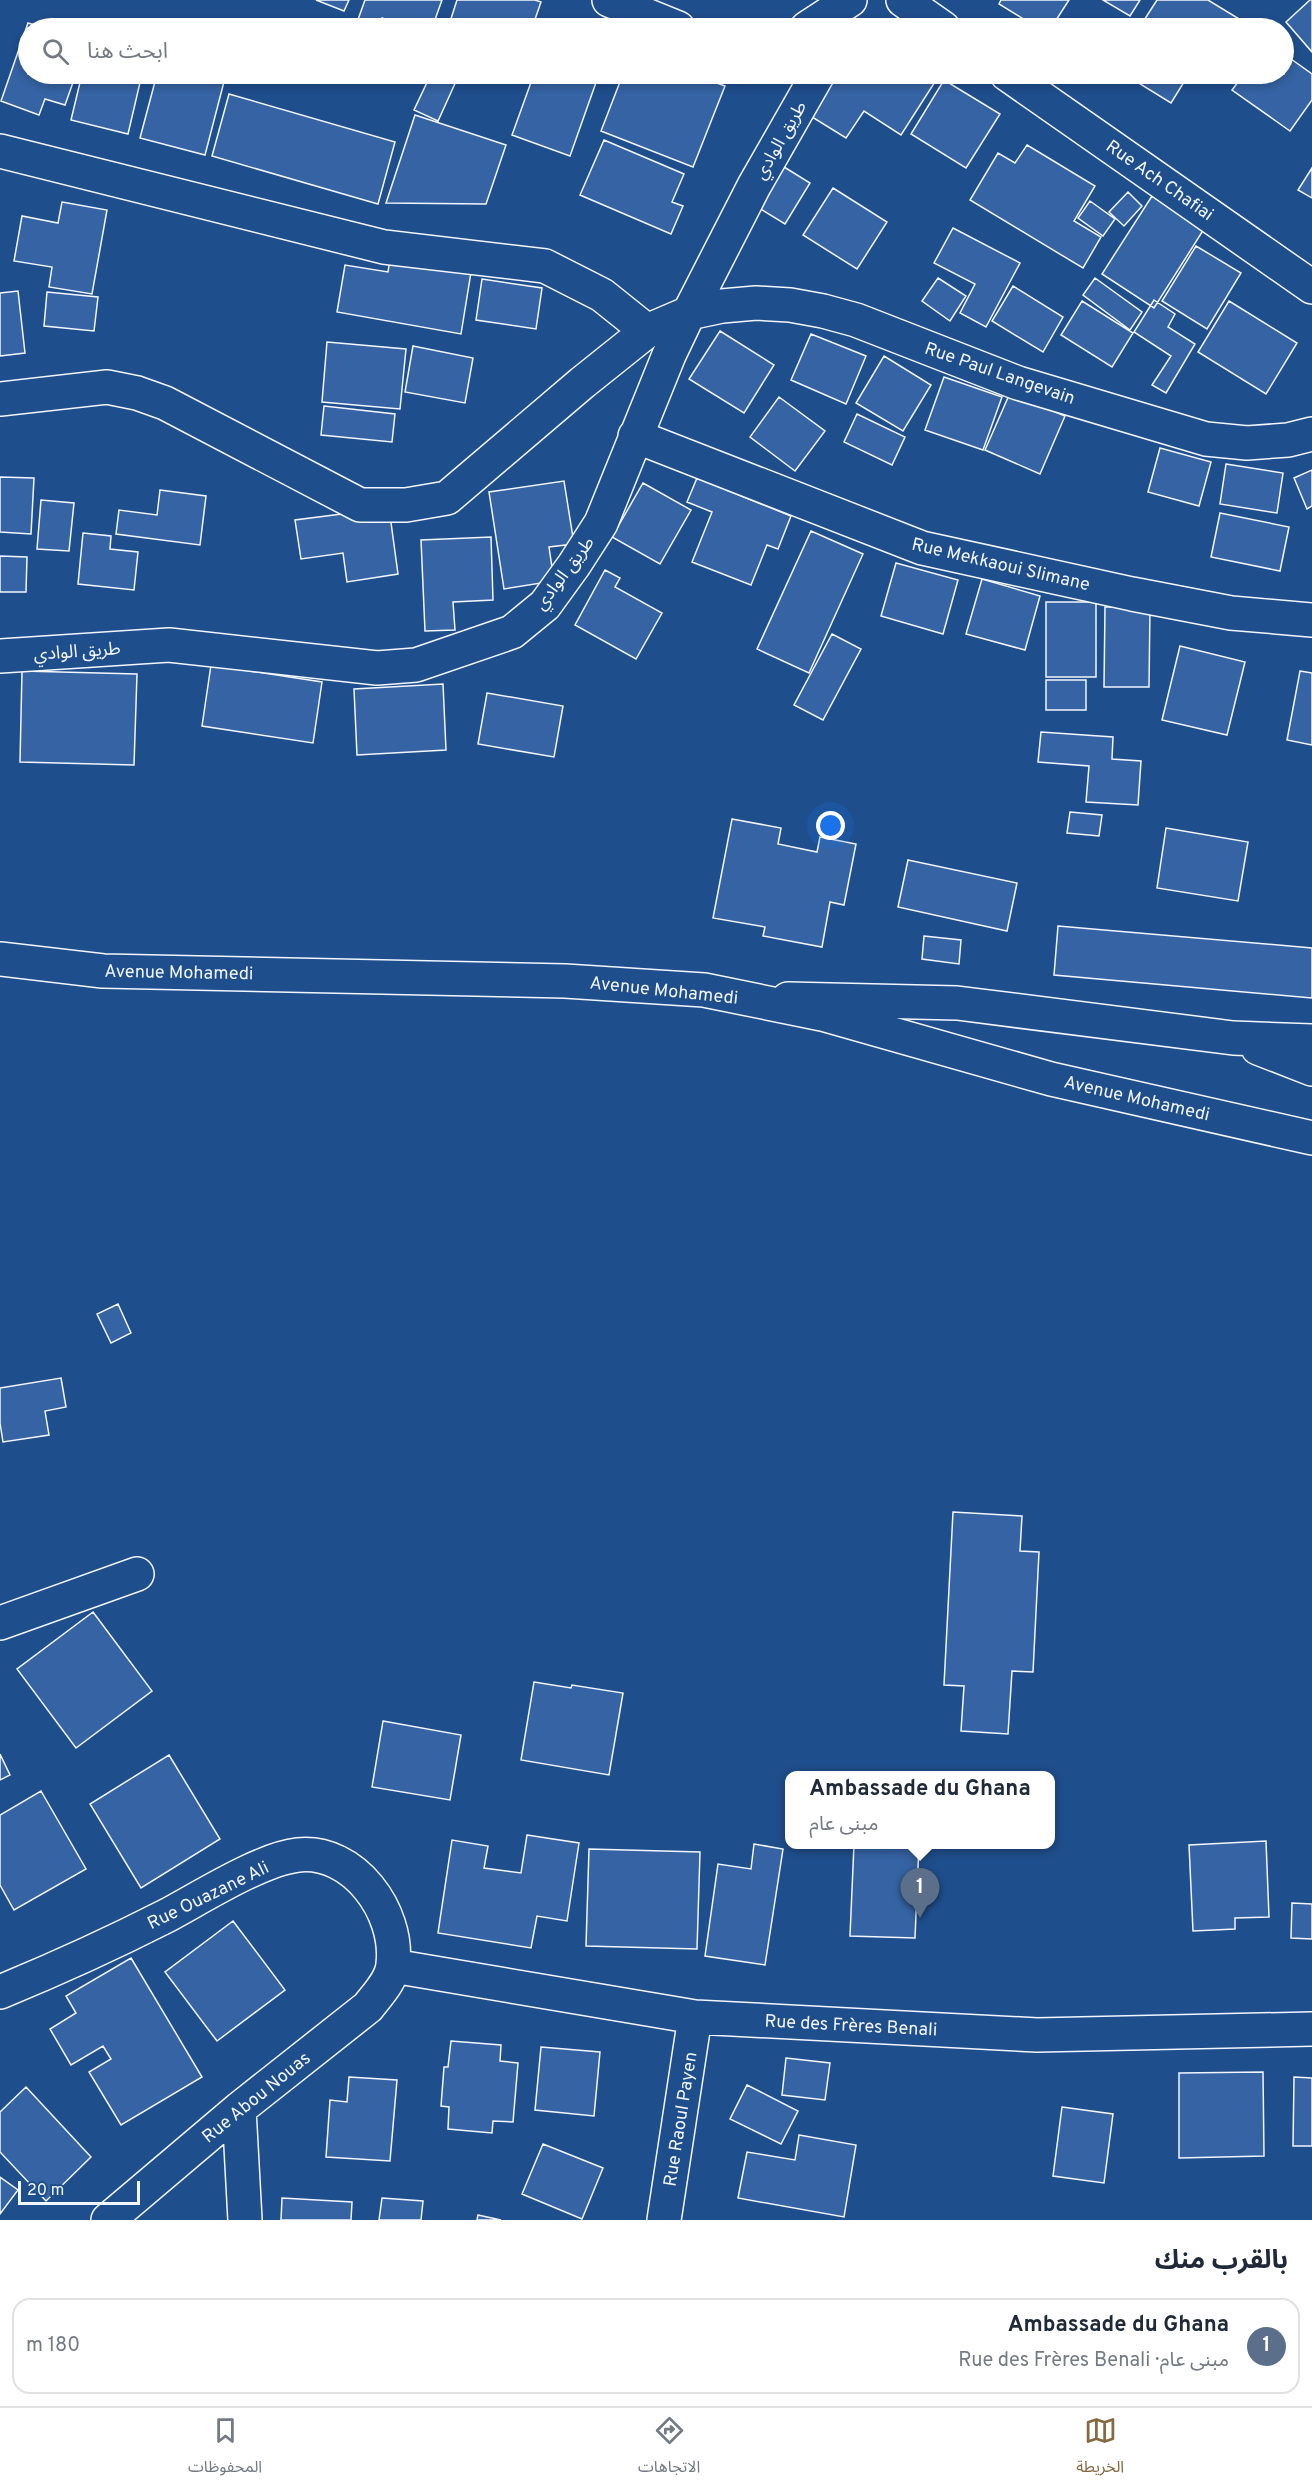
<!DOCTYPE html>
<html lang="ar">
<head>
<meta charset="utf-8">
<style>
  body { margin:0; font-family:Overpass,"Noto Sans Arabic",sans-serif; background:#f6f6f7; color:#1f2937; direction:rtl }
  .scale { position:absolute; left:18px; bottom:15px; width:122px; box-sizing:border-box; padding-left:6px; border:3px solid #f2f6ff; border-top:0; font-size:16px; line-height:21px; white-space:nowrap; color:#f2f6ff; -webkit-text-stroke:4px #1f4e8c; paint-order:stroke }
  .you { position:absolute; left:831px; top:826px; width:21px; height:21px; margin:-15px; border:4px solid #fff; border-radius:50%; background:#1a73e8; box-shadow:0 0 0 9px #1a73e833 }
  .badge { display:grid; place-items:center; width:39px; height:39px; border-radius:50%; background:#846941; color:#fff; font-size:20px; font-weight:700 }
  .pin { position:absolute; translate:-50% -50px; filter:drop-shadow(0 2px 3px #0008) }
  .pin::after { content:''; position:absolute; top:32px; width:21px; height:18px; background:inherit; clip-path:polygon(0 0,100% 0,50% 100%) }
  .popup { position:absolute; left:785px; top:1771px; width:270px; height:78px; box-sizing:border-box; display:grid; place-content:center; border-radius:12px; background:#fff; filter:drop-shadow(0 2px 4px #0005); font-size:20px; white-space:nowrap; color:#747a83 }
  .popup b { font-size:22px; color:#1f2937 }
  .popup::after { content:''; position:absolute; left:50%; top:100%; margin-left:-12px; border:12px solid transparent; border-top-color:#fff }
  .list { margin:0; padding:0; list-style:none }
  h2 { display:flex; justify-content:space-between; align-items:center; height:78px; margin:0; padding:0 24px; font-size:26px }
  h2 small { font-size:20px; font-weight:400; color:#747a83 }
  .list li { display:grid; grid-template-columns:39px 1fr auto; gap:18px; align-items:center; box-sizing:border-box; height:96px; margin:0 12px 12px; padding:0 12px; border:2px solid #e0e1e3; border-radius:18px }
  .list b { display:block; font-size:22px; white-space:nowrap }
  .list p { margin:0; font-size:20px; white-space:nowrap; color:#747a83 }
  .list em { font-size:20px; font-style:normal; color:#747a83 }
  .icon { flex:none; width:33px; height:33px; fill:none; stroke:currentColor; stroke-width:2; stroke-linecap:round; stroke-linejoin:round }
  .map { position:relative; flex:none; width:1312px; height:2220px; overflow:hidden; direction:ltr }
  .search { position:absolute; background:#fff; box-shadow:0 3px 9px #0003; left:18px; right:18px; top:18px; height:66px; display:flex; align-items:center; gap:15px; box-sizing:border-box; padding:0 21px; border-radius:33px; color:#747a83; font-size:22px }
  .sheet { height:186px; background:#fff }
  nav { display:flex; justify-content:space-around; align-items:center; box-sizing:border-box; height:84px; border-top:2px solid #e0e1e3; background:#fff; font-size:16px; color:#747a83 }
  nav a { display:grid; justify-items:center; gap:3px }
  nav .on { color:#846941 }
  .map>svg:first-child { display:block }
  .building { fill:#3563a3; stroke:#f2f6ff; stroke-width:1.5 }
  .lines { fill:none; stroke-linecap:round; stroke-linejoin:round }
  .street-casing { stroke:#f2f6ff; stroke-width:36 }
  .secondary-casing { stroke:#f2f6ff; stroke-width:36 }
  .street { stroke:#1f4e8c; stroke-width:33 }
  .secondary { stroke:#1f4e8c; stroke-width:33 }
  .labels { text-anchor:middle; stroke-width:4.5; stroke-linejoin:round; paint-order:stroke }
  .street-label { font-size:18px; fill:#f2f6ff; stroke:#1f4e8c }
</style>
</head>
<body>
<div class="map">
<svg width="1312" height="2220" viewBox="0 0 1312 2220">
  <rect width="100%" height="100%" fill="#1f4e8c"/>
  <path class="building" d="M316,0h33l-5,11z
    M365,0h77l-10,28h-18l-32,-10 -3,10h-24z
    M457,0h78l6,2 -9,26h-84z
    M1001,0h68l-18,28h-13l-39,-24z
    M1103,0h37l-10,16z
    M1157,0h51l46,28h-115z
    M1310,0h2v52l-26,-30z
    M554,19l28,9h-31z
    M28,23l17,5h-17v46h48l-11,31 -20,-6 -6,16 -38,-14z
    M1284,54l28,20v26l-22,31 -58,-41 12,-16h40z
    M82,74h60l-14,60 -57,-14z
    M157,74h69l-21,81 -65,-17z
    M431,74h19l8,3 -20,44 -24,-11z
    M534,74h65l-29,82 -58,-21z
    M623,74h69l33,12 -32,81 -92,-36z
    M829,74h111l-39,61 -37,-24 -18,27 -42,-26z
    M1124,74h65l-18,29z
    M944,80l56,34 -34,54 -55,-34z
    M229,94l166,48 -17,62 -166,-48z
    M415,115l91,30 -20,59 -100,-1z
    M604,140l80,34 -12,28 11,4 -12,28 -91,-39z
    M1027,145l68,41 -21,35 27,16 -18,31 -113,-68 28,-47 17,10z
    M776,162l34,21 -25,41 -34,-21z
    M1312,168v30l-14,-8z
    M833,188l54,34 -30,47 -54,-34z
    M1128,192l14,14 -18,20 -15,-14z
    M1152,196l52,33 -50,79 -52,-34z
    M1090,201l25,18 -12,17 -25,-18z
    M62,202l45,8 -15,84 -43,-7 3,-20 -38,-6 8,-45 36,7z
    M953,228l67,35 -34,64 -26,-14 15,-29 -41,-21z
    M1196,246l45,27 -34,56 -45,-28z
    M391,252l81,14 -11,68 -124,-22 8,-47 43,7z
    M938,278l28,18 -16,25 -28,-20z
    M1095,278l47,34 -12,18 -47,-35z
    M482,279l60,9 -6,41 -60,-9z
    M1013,286l50,31 -20,35 -51,-31z
    M18,291l7,62 -25,3v-63z
    M47,292l51,5 -4,34 -50,-5z
    M1154,300l21,14 -7,13 27,17 -29,49 -14,-8 19,-29 -37,-24z
    M1082,301l51,32 -21,34 -51,-32z
    M1229,301l68,42 -31,51 -68,-42z
    M720,331l54,34 -30,48 -55,-34z
    M811,334l55,22 -20,48 -55,-24z
    M327,342l79,7 -6,60 -78,-7z
    M413,346l60,12 -8,45 -60,-11z
    M884,356l47,29 -28,46 -47,-28z
    M944,377l58,20 -19,53 -58,-20z
    M1010,393l55,23 -25,58 -55,-24z
    M779,397l46,34 -30,40 -45,-34z
    M324,406l71,8 -3,28 -71,-7z
    M857,414l48,23 -13,28 -48,-23z
    M1160,448l51,14 -12,44 -51,-14z
    M1226,464l57,9 -6,40 -57,-9z
    M1312,470v36l-5,3 -13,-31z
    M0,477l34,1 -3,56 -31,-2z
    M697,478l94,38 -13,33 -11,-4 -16,40 -59,-23 20,-50 -25,-10z
    M564,481l10,63 -25,3 5,34 -50,8 -15,-97z
    M643,483l48,27 -31,54 -48,-27z
    M160,490l46,6 -6,49 -84,-11 3,-24 38,5z
    M41,500l33,3 -5,48 -32,-2z
    M389,508l9,66 -51,8 -4,-29 -42,6 -6,-39z
    M1220,513l69,14 -9,44 -69,-14z
    M811,531l52,23 -54,119 -52,-24z
    M83,533l28,3 -1,13 28,3 -4,38 -56,-6z
    M491,537l2,63 -40,2 2,28 -30,1 -4,-91z
    M0,556l27,1 -1,35h-26z
    M896,563l62,17 -15,54 -62,-18z
    M605,570l15,8 -5,9 47,26 -26,46 -61,-34z
    M982,579l58,17 -15,54 -59,-16z
    M1046,602h50v75h-50z
    M1105,607h45l-1,80h-45z
    M832,634l29,15 -38,71 -29,-15z
    M1180,646l65,16 -18,73 -65,-15z
    M211,665l111,17 -9,61 -111,-17z
    M22,671l115,3 -3,91 -114,-3z
    M1300,671l12,2v72l-25,-5z
    M1046,680h40v30h-40z
    M443,684l3,66 -89,5 -3,-66z
    M487,693l76,13 -9,51 -76,-13z
    M1041,732l72,5 -1,22 29,2 -3,44 -52,-3 3,-36 -51,-4z
    M1070,812l32,3 -3,21 -32,-3z
    M732,819l49,9 -3,16 39,8 3,-15 36,7 -12,61 -14,-3 -8,45 -59,-11 2,-9 -52,-9z
    M1166,828l82,14 -10,59 -81,-13z
    M908,860l109,23 -10,48 -109,-24z
    M1058,926l254,22v50l-258,-23z
    M924,936l37,4 -2,24 -37,-5z
    M118,1304l13,29 -20,10 -14,-29z
    M61,1378l5,29 -21,4 4,24 -46,7 -3,-19v-35z
    M953,1512l69,4 -2,35 19,1 -6,120 -21,-1 -4,63 -47,-3 3,-45 -20,-1z
    M93,1612l59,79 -76,57 -59,-79z
    M534,1682l37,6 1,-3 51,8 -14,82 -88,-15z
    M383,1721l78,14 -11,65 -78,-13z
    M0,1754l10,21 -10,5z
    M169,1755l51,84 -79,49 -51,-84z
    M41,1791l45,78 -72,41 -14,-25v-70z
    M527,1835l52,8 -12,78 -30,-5 -6,32 -93,-15 14,-93 36,6 -4,22 37,5z
    M1266,1841l3,76 -34,1v11l-42,2 -4,-86z
    M754,1844l29,5 -18,116 -60,-9 13,-92 33,5z
    M854,1844h65l-4,94 -65,-2z
    M589,1849l111,3 -3,97 -111,-3z
    M1292,1903l20,1v35l-21,-1z
    M233,1921l52,69 -68,51 -52,-69z
    M131,1958l71,119 -81,48 -32,-53 22,-13 -8,-13 -32,19 -21,-36 26,-16 -10,-17z
    M451,2041l50,4 -1,16 18,2 -5,59 -20,-1 -1,12 -44,-4 1,-22 -8,-1 3,-39h4z
    M541,2047l59,5 -6,64 -59,-6z
    M786,2058l44,5 -5,37 -43,-5z
    M1263,2072l1,84 -85,2v-85z
    M349,2077l48,3 -7,81 -64,-4 4,-57 17,2z
    M1294,2077l18,1v68h-19z
    M747,2085l51,26 -17,33 -51,-25z
    M26,2087l65,70 -45,44 -46,-49v-40z
    M1062,2107l51,7 -9,69 -51,-7z
    M799,2135l57,10 -12,72 -106,-19 9,-46 48,8z
    M543,2144l60,24 -21,51 -60,-25z
    M0,2177l18,13 -18,24z
    M282,2198l70,4 -1,18h-70z
    M382,2198l41,3 -2,19h-42z
    M478,2215l23,5h-24z"/>
  <g class="lines">
    <g class="street-casing">
      <path id="street" d="M609,0l69,28
        M903,0l40,28
        M807,28l43,-28
        M1007,74l305,213
        M0,151l384,96 161,19 57,29 45,36
        M0,399l107,-12 30,6 28,10 195,102h46l41,-7 135,-115 65,-52 42,-18 33,-7 34,-3 34,2 33,6 33,9 162,63 188,56 41,4 41,-3 24,-6
        M635,436l287,112 210,46 99,19 81,7
        M0,656l169,-11 208,23 39,-3 96,-33 33,-27 29,-40 27,-42 68,-168 20,-42 65,-127 64,-112
        M788,999l169,4 276,35 79,3
        M1258,1048l54,21
        M0,1623l137,-49
        M393,1966l302,51 342,18 275,-6
        M0,1992c56,-23 111,-48 166,-76 34,-18 95,-57 132,-61 56,-6 101,57 95,109 -1,16 -15,30 -25,43l-129,102 -131,111
        M239,2109l6,111
        M664,2220l31,-203"/>
    </g>
    <g class="secondary-casing">
      <path id="secondary" d="M0,959l103,12 462,10 139,9 118,24 229,65 261,59"/>
    </g>
    <use href="#street" class="street"/>
    <use href="#secondary" class="secondary"/>
  </g>
  <g class="labels">
    <g class="street-label">
      <text transform="translate(780 140) rotate(-60)" y="6">طريق الوادي</text>
      <text transform="translate(1160 180) rotate(35)" y="6">Rue Ach Chafiai</text>
      <text transform="translate(1000 373) rotate(19)" y="6">Rue Paul Langevain</text>
      <text transform="translate(1001 564) rotate(13)" y="6">Rue Mekkaoui Slimane</text>
      <text transform="translate(564 573) rotate(-53)" y="6">طريق الوادي</text>
      <text transform="translate(77 651) rotate(-4)" y="6">طريق الوادي</text>
      <text transform="translate(179 972) rotate(1)" y="6">Avenue Mohamedi</text>
      <text transform="translate(664 990) rotate(6)" y="6">Avenue Mohamedi</text>
      <text transform="translate(1137 1098) rotate(13)" y="6">Avenue Mohamedi</text>
      <text transform="translate(208 1895) rotate(-26)" y="6">Rue Ouazane Ali</text>
      <text transform="translate(851 2025) rotate(3)" y="6">Rue des Frères Benali</text>
      <text transform="translate(256 2097) rotate(-39)" y="6">Rue Abou Nouas</text>
      <text transform="translate(680 2119) rotate(-81)" y="6">Rue Raoul Payen</text>
    </g>
  </g>
</svg>
<div class="scale">20 m</div>
<div class="you"></div>
<div class="pin badge" style="left:920px;top:1918px;background:#5c6f8a">1</div>
<div class="popup"><b>Ambassade du Ghana</b>مبنى عام</div>
<div class="search"><svg class="icon" aria-label="search" viewBox="0 0 24 24"><circle cx="10" cy="10" r="6"/><path d="M15 15l6 6"/></svg>ابحث هنا</div>
</div>
<section class="sheet">
<h2>بالقرب منك<small></small></h2>
<ul class="list">
<li><span class="badge" style="background:#5c6f8a">1</span><div><b>Ambassade du Ghana</b><p>مبنى عام · Rue des Frères Benali</p></div><em>180 m</em></li>
</ul>
</section>
<nav>
<a class="on"><svg class="icon" aria-label="map" viewBox="0 0 24 24"><path d="M3 6l6-2 6 2 6-2v14l-6 2-6-2-6 2zM9 4v14M15 6v14"/></svg>الخريطة</a>
<a><svg class="icon" aria-label="directions" viewBox="0 0 24 24"><path d="M12 3l9 9-9 9-9-9zM9 14v-3h6M13 9l2 2-2 2"/></svg>الاتجاهات</a>
<a><svg class="icon" aria-label="saved" viewBox="0 0 24 24"><path d="M7 4h10v16l-5-4-5 4z"/></svg>المحفوظات</a>
</nav>
</body>
</html>
